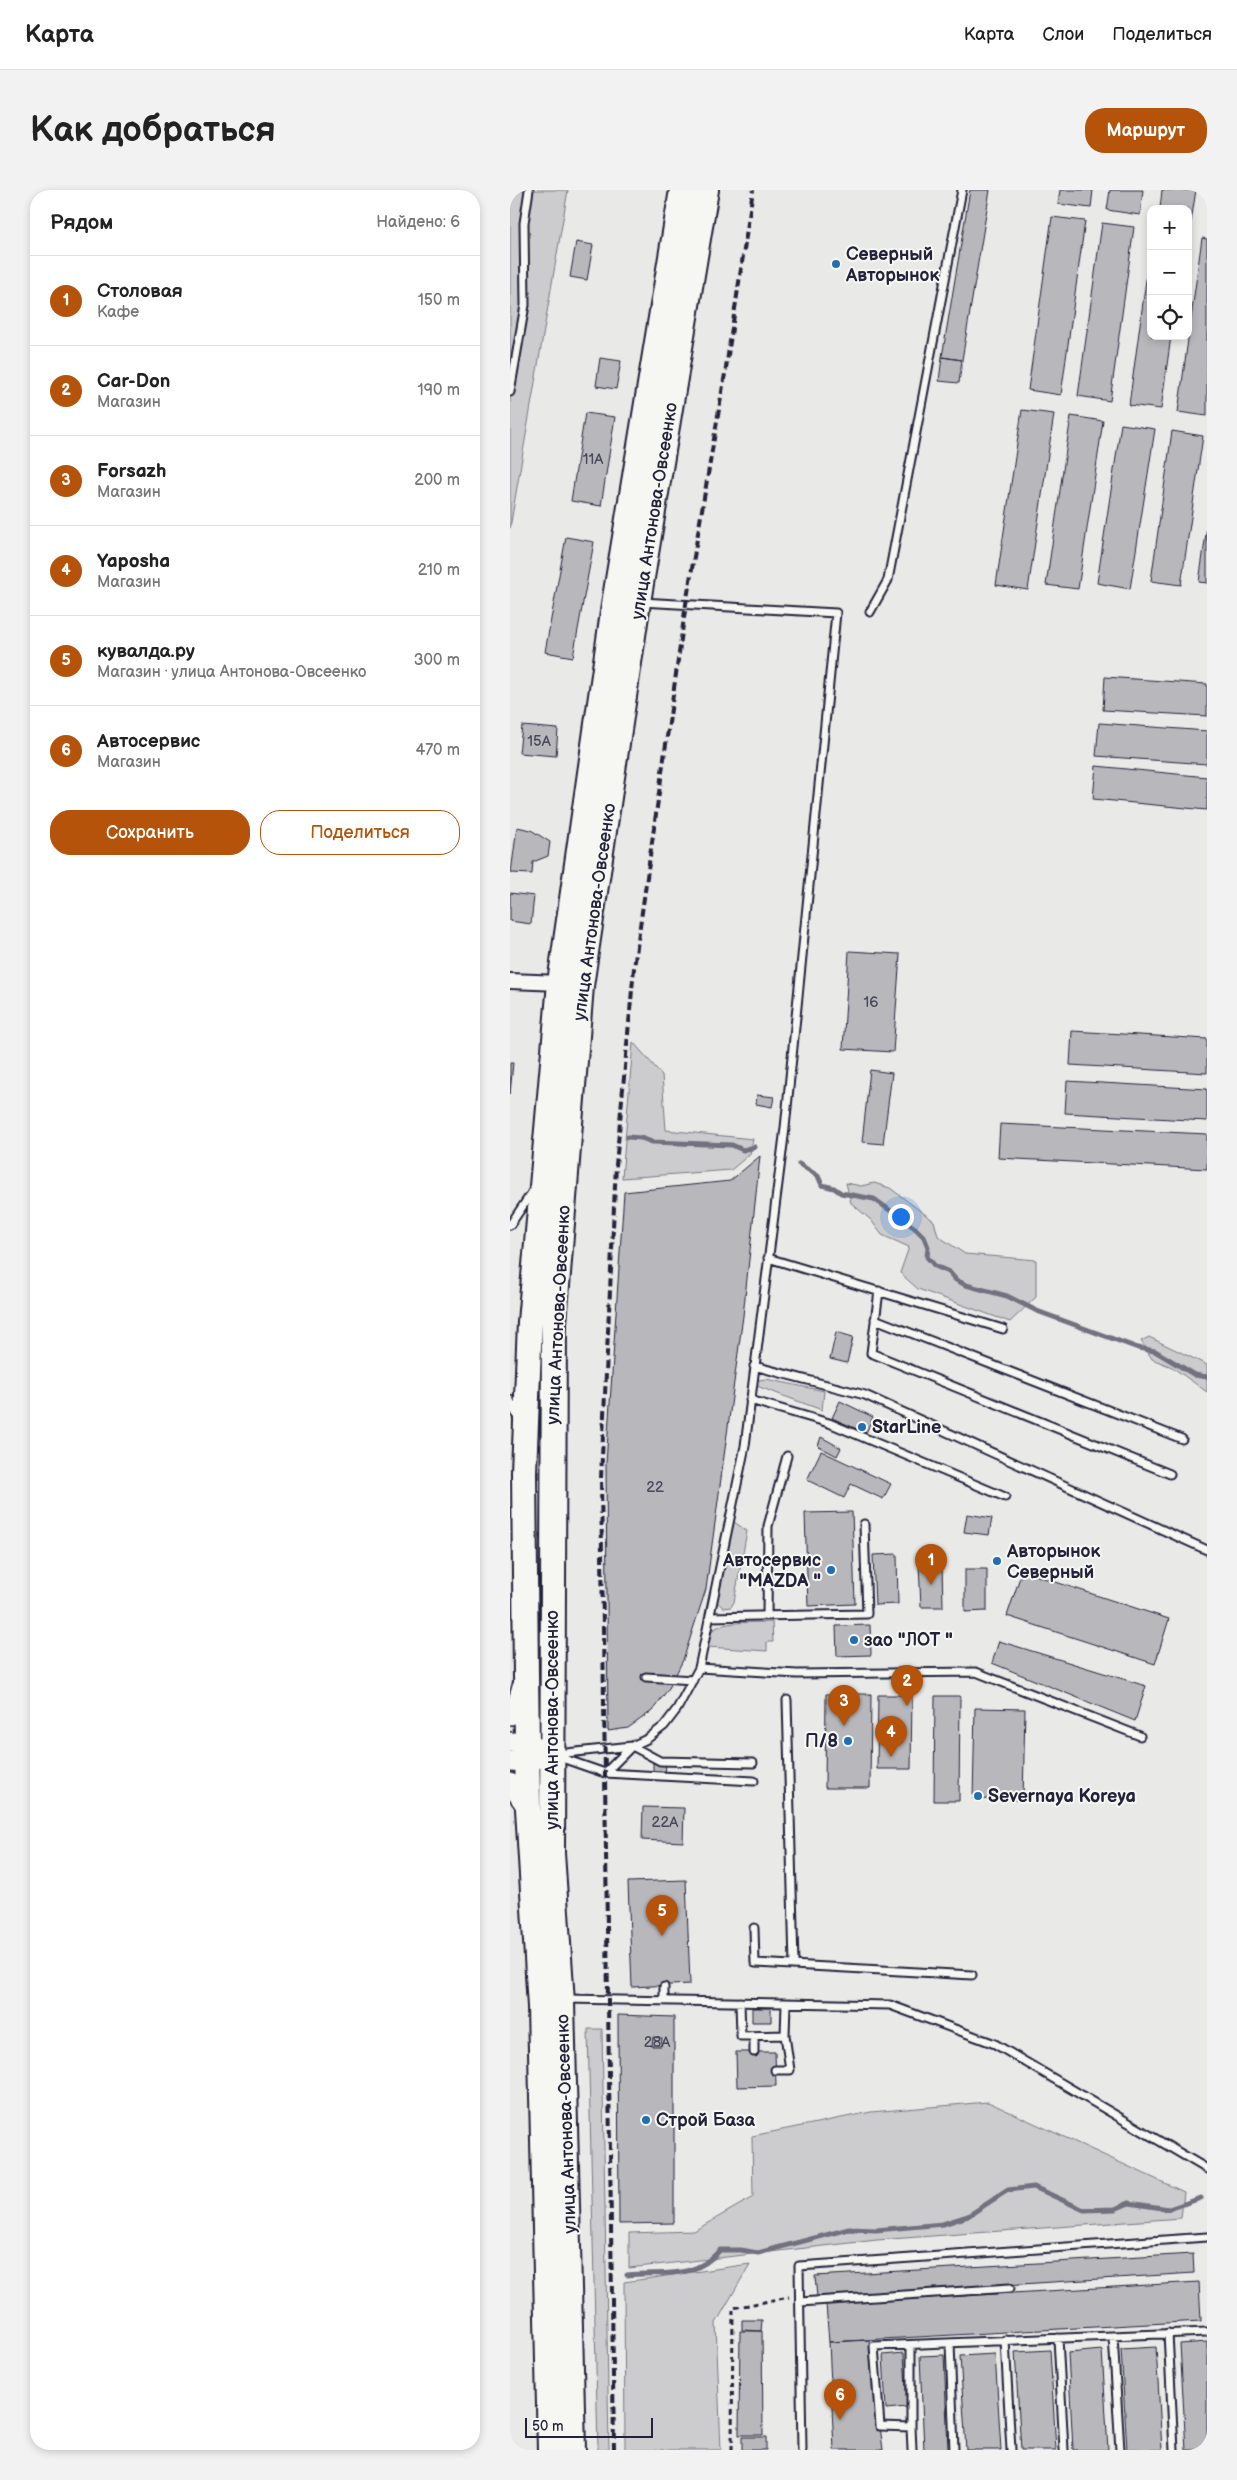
<!DOCTYPE html>
<html lang="ru">
<head>
<meta charset="utf-8">
<style>
  body { margin:0; font-family:"Balsamiq Sans",sans-serif; background:#f2f2f2; color:#222 }
  .controls { position:absolute; right:15px; top:15px; display:grid; overflow:hidden; border-radius:10px; box-shadow:0 2px 8px #0003 }
  .controls button { width:45px; height:45px; display:grid; place-items:center; padding:0; border:0; border-bottom:1px solid #e0e0e0; background:#fff; color:#222; font:25px sans-serif }
  .scale { position:absolute; left:15px; bottom:12px; width:128px; box-sizing:border-box; padding-left:5px; border:2px solid #22223b; border-top:0; font-size:14px; line-height:18px; white-space:nowrap; color:#22223b; -webkit-text-stroke:4px #f6f6f2; paint-order:stroke }
  .you { position:absolute; left:390px; top:1026px; width:18px; height:18px; margin:-12px; border:4px solid #fff; border-radius:50%; background:#1a73e8; box-shadow:0 0 0 8px #1a73e833 }
  .badge { display:grid; place-items:center; width:32px; height:32px; border-radius:50%; background:#b45309; color:#fff; font-size:16px; font-weight:700 }
  .pin { position:absolute; translate:-50% -41px; filter:drop-shadow(0 1px 2px #0008) }
  .pin::after { content:''; position:absolute; top:26px; width:18px; height:15px; background:inherit; clip-path:polygon(0 0,100% 0,50% 100%) }
  .list { margin:0; padding:0; list-style:none }
  h2 { display:flex; justify-content:space-between; align-items:center; height:65px; margin:0; padding:0 20px; font-size:21px }
  h2 small { font-size:16px; font-weight:400; color:#767676 }
  .list li { display:grid; grid-template-columns:32px 1fr auto; gap:15px; align-items:center; box-sizing:border-box; height:90px; padding:0 20px; border-top:1px solid #e0e0e0 }
  .list b { display:block; font-size:19px; white-space:nowrap }
  .list p { margin:0; font-size:16px; white-space:nowrap; color:#767676 }
  .list em { font-size:16px; font-style:normal; color:#767676 }
  .actions { display:flex; gap:10px; padding:15px 20px }
  .actions a { flex:1; padding:11px 0; border:1px solid #b45309; border-radius:20px; text-align:center; font-size:18px; color:#b45309 }
  .actions .main { background:#b45309; color:#fff }
  .icon { flex:none; width:28px; height:28px; fill:none; stroke:currentColor; stroke-width:2; stroke-linecap:round; stroke-linejoin:round }
  .map { position:relative; flex:none; width:697px; height:2260px; overflow:hidden; border-radius:20px }
  header { display:flex; align-items:center; gap:30px; box-sizing:border-box; height:70px; padding:0 25px; background:#fff; border-bottom:1px solid #e0e0e0 }
  header strong { font-size:24px }
  nav { display:flex; gap:28px; margin-inline-start:auto; font-size:18px }
  .intro { display:flex; align-items:center; justify-content:space-between; box-sizing:border-box; height:120px; padding:0 30px }
  h1 { margin:0; font-size:35px }
  .button { padding:12px 22px; border-radius:20px; background:#b45309; color:#fff; font-size:18px; font-weight:700 }
  main { display:flex; gap:30px; padding:0 30px }
  aside { flex:1; background:#fff; border-radius:20px; box-shadow:0 2px 8px #0003 }
  .map>svg:first-child { display:block }
  .green { fill:#ccccce; stroke:#777784 }
  .lines { fill:none; stroke-linecap:round; stroke-linejoin:round }
  .stream { stroke:#71717f; stroke-width:5 }
  .building { fill:#b8b8bc; stroke:#22223b }
  .lane-casing { stroke:#22223b; stroke-width:11 }
  .street-casing { stroke:#22223b; stroke-width:18 }
  .secondary-casing { stroke:#22223b; stroke-width:22 }
  .highway-casing { stroke:#22223b; stroke-width:28 }
  .path { stroke:#22223b; stroke-width:3; stroke-dasharray:5 4; stroke-linecap:butt }
  .lane { stroke:#f6f6f2; stroke-width:7 }
  .street { stroke:#f6f6f2; stroke-width:14 }
  .secondary { stroke:#f6f6f2; stroke-width:19 }
  .highway { stroke:#f6f6f2; stroke-width:24 }
  .rail { stroke:#22223b; stroke-width:4; stroke-dasharray:8 4; stroke-linecap:butt }
  .poi-dot { fill:#1f6fb2; stroke:#f6f6f2; stroke-width:2 }
  .labels { text-anchor:middle; stroke-width:4; stroke-linejoin:round; paint-order:stroke }
  .number-label { font-size:15px; fill:#48485b }
  .poi-label { font-size:18px; font-weight:bold; fill:#22223b; stroke:#f6f6f2; text-anchor:start }
  .street-label { font-size:18px; fill:#22223b; stroke:#f6f6f2 }
</style>
</head>
<body>
<header>
<strong>Карта</strong>
<nav><a>Карта</a><a>Слои</a><a>Поделиться</a></nav>
</header>
<div class="intro"><h1>Как добраться</h1><a class="button">Маршрут</a></div>
<main>
<aside>
<h2>Рядом<small>Найдено: 6</small></h2>
<ul class="list">
<li><span class="badge">1</span><div><b>Столовая</b><p>Кафе</p></div><em>150 m</em></li>
<li><span class="badge">2</span><div><b>Car-Don</b><p>Магазин</p></div><em>190 m</em></li>
<li><span class="badge">3</span><div><b>Forsazh</b><p>Магазин</p></div><em>200 m</em></li>
<li><span class="badge">4</span><div><b>Yaposha</b><p>Магазин</p></div><em>210 m</em></li>
<li><span class="badge">5</span><div><b>кувалда.ру</b><p>Магазин · улица Антонова-Овсеенко</p></div><em>300 m</em></li>
<li><span class="badge">6</span><div><b>Автосервис</b><p>Магазин</p></div><em>470 m</em></li>
</ul>
<div class="actions"><a class="main">Сохранить</a><a>Поделиться</a></div>
</aside>
<div class="map">
<svg width="697" height="2260" viewBox="0 0 697 2260">
  <rect width="100%" height="100%" fill="#e9e9e7"/>
  <filter id="ink" filterUnits="userSpaceOnUse"><feTurbulence type="fractalNoise" baseFrequency=".02" numOctaves="2"/><feDisplacementMap in="SourceGraphic" scale="10" xChannelSelector="R" yChannelSelector="G"/><feConvolveMatrix kernelMatrix="1 2 1 2 8 2 1 2 1" color-interpolation-filters="sRGB"/></filter>
  <g filter="url(#ink)">
    <path class="green" d="M0,0h58l-58,338z
      M123,852l29,33 4,55 87,9 -3,15 -19,16 -109,8z
      M336,993l15,3 13,-3 16,5 44,33 4,15 27,18 71,6v37l-26,25 -92,-33 -18,-16 9,-26 -27,-12 -11,-15 -20,-17z
      M639,1147l58,28v27l-35,-25 -20,-8 -11,-18z
      M256,1189l58,12 -2,19 -68,-25 5,-5z
      M224,1332l13,9 -13,71 -3,5 -7,1 -7,-6v-8z
      M262,1432l1,20h-6v9l-59,-4c0,-4 -1,-9 1,-12 6,-16 49,-12 63,-13z
      M78,1839h14l7,421h-11z
      M478,1912l196,90 -3,26 -304,22 -248,28v-35l65,-2 59,-34 -1,-61 119,-24z
      M240,2074l-34,59 5,127h-96l-1,-168z"/>
    <g class="lines">
      <path class="stream" d="M118,947l13,1 11,4 80,3 11,5 12,-3
        M289,974l19,12 4,9 12,3 7,5 33,6 41,29 9,9 4,10 -1,10 8,9 14,6 7,8 10,5 41,11 30,15 101,37 17,3 40,24 12,2
        M117,2085c37,-4 66,6 93,-25h21l17,3 91,-24 27,1 67,-6 25,-8 40,-26 26,-3 50,23 31,-1 14,-6 40,6 32,-11"/>
    </g>
    <path class="building" d="M460,0h20l-28,170 -20,-3z
      M550,0h33l-2,18 -33,-4z
      M600,0h33l-3,25 -33,-5z
      M652,0h34l-5,32h-3v-13h-28z
      M542,27l33,4 -24,174 -33,-5z
      M592,33l32,4 -24,174 -32,-5z
      M692,48l5,1v177l-29,-4z
      M66,52l17,3 -6,35 -17,-3z
      M641,54v92h20l-10,73 -32,-4z
      M432,167l20,3 -3,23 -20,-2z
      M90,168l21,3 -5,28 -20,-3z
      M512,220l32,4 -26,176 -32,-5z
      M75,223l30,4 -14,89 -30,-5z
      M561,226l32,5 -25,168 -32,-4z
      M611,234l34,5 -25,160 -33,-6z
      M662,241l31,5 -22,149 -30,-4z
      M697,337v56l-8,-1z
      M56,347l28,5 -21,115 -28,-5z
      M595,487l102,7v32l-104,-6z
      M589,533l108,8v33l-111,-8z
      M12,536l36,3 -2,27 -37,-3z
      M586,576l111,11v33l-114,-11z
      M7,637l14,3 19,12 -2,14 -15,6 -1,12 -21,-1z
      M0,703l24,3 -3,28 -21,-3z
      M339,761l51,3 -7,98 -50,-3z
      M562,841l135,8v34l-137,-8z
      M0,873h3l-3,31z
      M360,880l22,3 -9,71 -21,-2z
      M557,891l140,8v32l-142,-8z
      M247,905l17,2 -2,10 -16,-3z
      M490,934l207,10v35l-209,-11z
      M250,966l-17,160 -37,273 -23,71 -14,28 -17,23 -24,17 -20,3 -2,-267 18,-272 106,-11z
      M326,1142l17,5 -6,26 -17,-4z
      M330,1211l33,16 -7,16 -34,-15z
      M311,1247l20,11 -4,8 -19,-10z
      M311,1261l70,33 -8,15 -32,-15 -7,14 -37,-18z
      M342,1322l3,92 -47,2 -3,-93z
      M457,1324l25,4 -3,17 -25,-3z
      M387,1364l1,50 -23,1 -2,-50z
      M409,1373h23l1,44h-22z
      M455,1379h22v42l-22,1z
      M512,1381l147,48 -14,45 -148,-48z
      M360,1435l1,30 -34,1 -1,-30z
      M489,1451l147,45 -11,35 -143,-58z
      M316,1504h45l-1,94h-45z
      M368,1505h34l-1,74h-34z
      M425,1506h25l-1,105h-25z
      M465,1518l50,1 -2,91 -50,-1z
      M143,1573l13,1 -1,10 -12,-1z
      M133,1617l41,1 -1,34 -41,-2z
      M176,1690l4,104 -58,3 -4,-105z
      M242,1818h19v14h-19z
      M108,1825l56,2v206l-55,1z
      M143,1847l9,1 -1,8h-9z
      M226,1862h39l1,34 -39,1z
      M683,2064l1,19 -377,24 -2,-21z
      M689,2092l2,39 -372,21 -3,-38z
      M232,2130h20l-1,11 -19,-1z
      M230,2141h22l1,104h-24z
      M359,2150l14,110h-49l-5,-108z
      M697,2152v108h-21l-6,-106z
      M646,2157l6,103h-35l-6,-101z
      M540,2160l6,100h-35l-6,-98z
      M592,2160l6,100h-35l-5,-97z
      M394,2163l3,54 -21,2 -3,-54z
      M485,2164l6,96h-35l-6,-94z
      M434,2165l4,95h-24l-4,-94z
      M232,2247h24v13h-24z"/>
    <g class="lines">
      <g class="lane-casing">
        <path id="lane" d="M0,202l15,-87 -1,-82 5,-33
          M360,422l18,-32 74,-390
          M0,1035l25,-37
          M258,1068l235,71
          M369,1101l-8,62 299,121
          M365,1129l307,120
          M244,1176l111,29 342,155
          M0,1210l8,19
          M240,1210l79,23 176,74
          M257,1426l1,-90 19,-70
          M200,1427l157,-3 -3,-90
          M189,1478l98,6 179,-2 164,64
          M136,1487l47,3
          M277,1510l7,265
          M47,1564l75,-8 15,-7 17,-13 13,-17 22,-41 46,-222 40,-318 51,-515 -195,-11
          M46,1566l49,17 149,8
          M95,1583l27,-27 28,15 93,2
          M244,1738l1,35 217,12
          M154,1797v13
          M56,1809l324,6 105,39 212,125
          M230,1812l1,34 44,-1 1,-31
          M244,1862v-16
          M265,1880h15l-5,-35
          M290,2112l210,-14
          M658,2143l6,117
          M603,2146l7,114
          M548,2148l6,112
          M495,2150l6,110
          M440,2153l4,107
          M401,2155v82
          M292,2260l-3,-184 408,-29
          M402,2260l-1,-23 -31,-1 -6,-80 333,-14"/>
      </g>
      <g class="street-casing">
        <path id="street" d="M0,791l50,2"/>
      </g>
      <g class="secondary-casing">
        <path id="secondary" d="M0,1525l6,-7 6,-21
          M0,1552l17,1 24,11
          M0,1571l17,1 13,-4
          M0,1593l18,26"/>
      </g>
      <g class="highway-casing">
        <path id="highway" d="M40,2260l-10,-443 -12,-198 -2,-133 -2,-204 6,-150 30,-339 55,-385 67,-408
          M63,2260l-11,-448 -10,-149 2,-530 27,-337 57,-384 68,-412"/>
      </g>
      <path class="path" d="M222,2260l1,-142 56,-11"/>
      <use href="#lane" class="lane"/>
      <use href="#street" class="street"/>
      <use href="#secondary" class="secondary"/>
      <use href="#highway" class="highway"/>
      <path class="rail" d="M104,2260l-13,-972 15,-313 18,-197 52,-364 40,-236 27,-178"/>
    </g>
  </g>
  <g class="poi-dot">
    <circle cx="326" cy="74" r="5"/>
    <circle cx="352" cy="1237" r="5"/>
    <circle cx="487" cy="1371" r="5"/>
    <circle cx="321" cy="1380" r="5"/>
    <circle cx="344" cy="1450" r="5"/>
    <circle cx="338" cy="1551" r="5"/>
    <circle cx="468" cy="1606" r="5"/>
    <circle cx="136" cy="1930" r="5"/>
  </g>
  <g class="labels">
    <g class="number-label">
      <text x="83" y="274">11А</text>
      <text x="29" y="556">15А</text>
      <text x="361" y="817">16</text>
      <text x="145" y="1302">22</text>
      <text x="155" y="1637">22А</text>
      <text x="147" y="1857">28А</text>
    </g>
    <g class="poi-label">
      <text x="336" y="70">Северный<tspan x="336" dy="21">Авторынок</tspan></text>
      <text x="362" y="1243">StarLine</text>
      <text x="497" y="1367">Авторынок<tspan x="497" dy="21">Северный</tspan></text>
      <text x="311" y="1376" text-anchor="end">Автосервис<tspan x="311" dy="21">"MAZDA "</tspan></text>
      <text x="354" y="1456">зао "ЛОТ "</text>
      <text x="328" y="1557" text-anchor="end">П/8</text>
      <text x="478" y="1612">Severnaya Koreya</text>
      <text x="146" y="1936">Строй База</text>
    </g>
    <g class="street-label">
      <text transform="translate(144 321) rotate(-81)" y="6">улица Антонова-Овсеенко</text>
      <text transform="translate(84 722) rotate(-82)" y="6">улица Антонова-Овсеенко</text>
      <text transform="translate(48 1125) rotate(-87)" y="6">улица Антонова-Овсеенко</text>
      <text transform="translate(42 1530) rotate(-90)" y="6">улица Антонова-Овсеенко</text>
      <text transform="translate(56 1934) rotate(-92)" y="6">улица Антонова-Овсеенко</text>
    </g>
  </g>
</svg>
<div class="controls">
<button>+</button>
<button>−</button>
<button><svg class="icon" aria-label="locate" viewBox="0 0 24 24"><circle cx="12" cy="12" r="6"/><path d="M12 2v4M12 18v4M2 12h4M18 12h4"/></svg></button>
</div>
<div class="scale">50 m</div>
<div class="you"></div>
<div class="pin badge" style="left:421px;top:1395px">1</div>
<div class="pin badge" style="left:397px;top:1516px">2</div>
<div class="pin badge" style="left:334px;top:1536px">3</div>
<div class="pin badge" style="left:381px;top:1567px">4</div>
<div class="pin badge" style="left:152px;top:1746px">5</div>
<div class="pin badge" style="left:330px;top:2230px">6</div>
</div>
</main>
</body>
</html>
